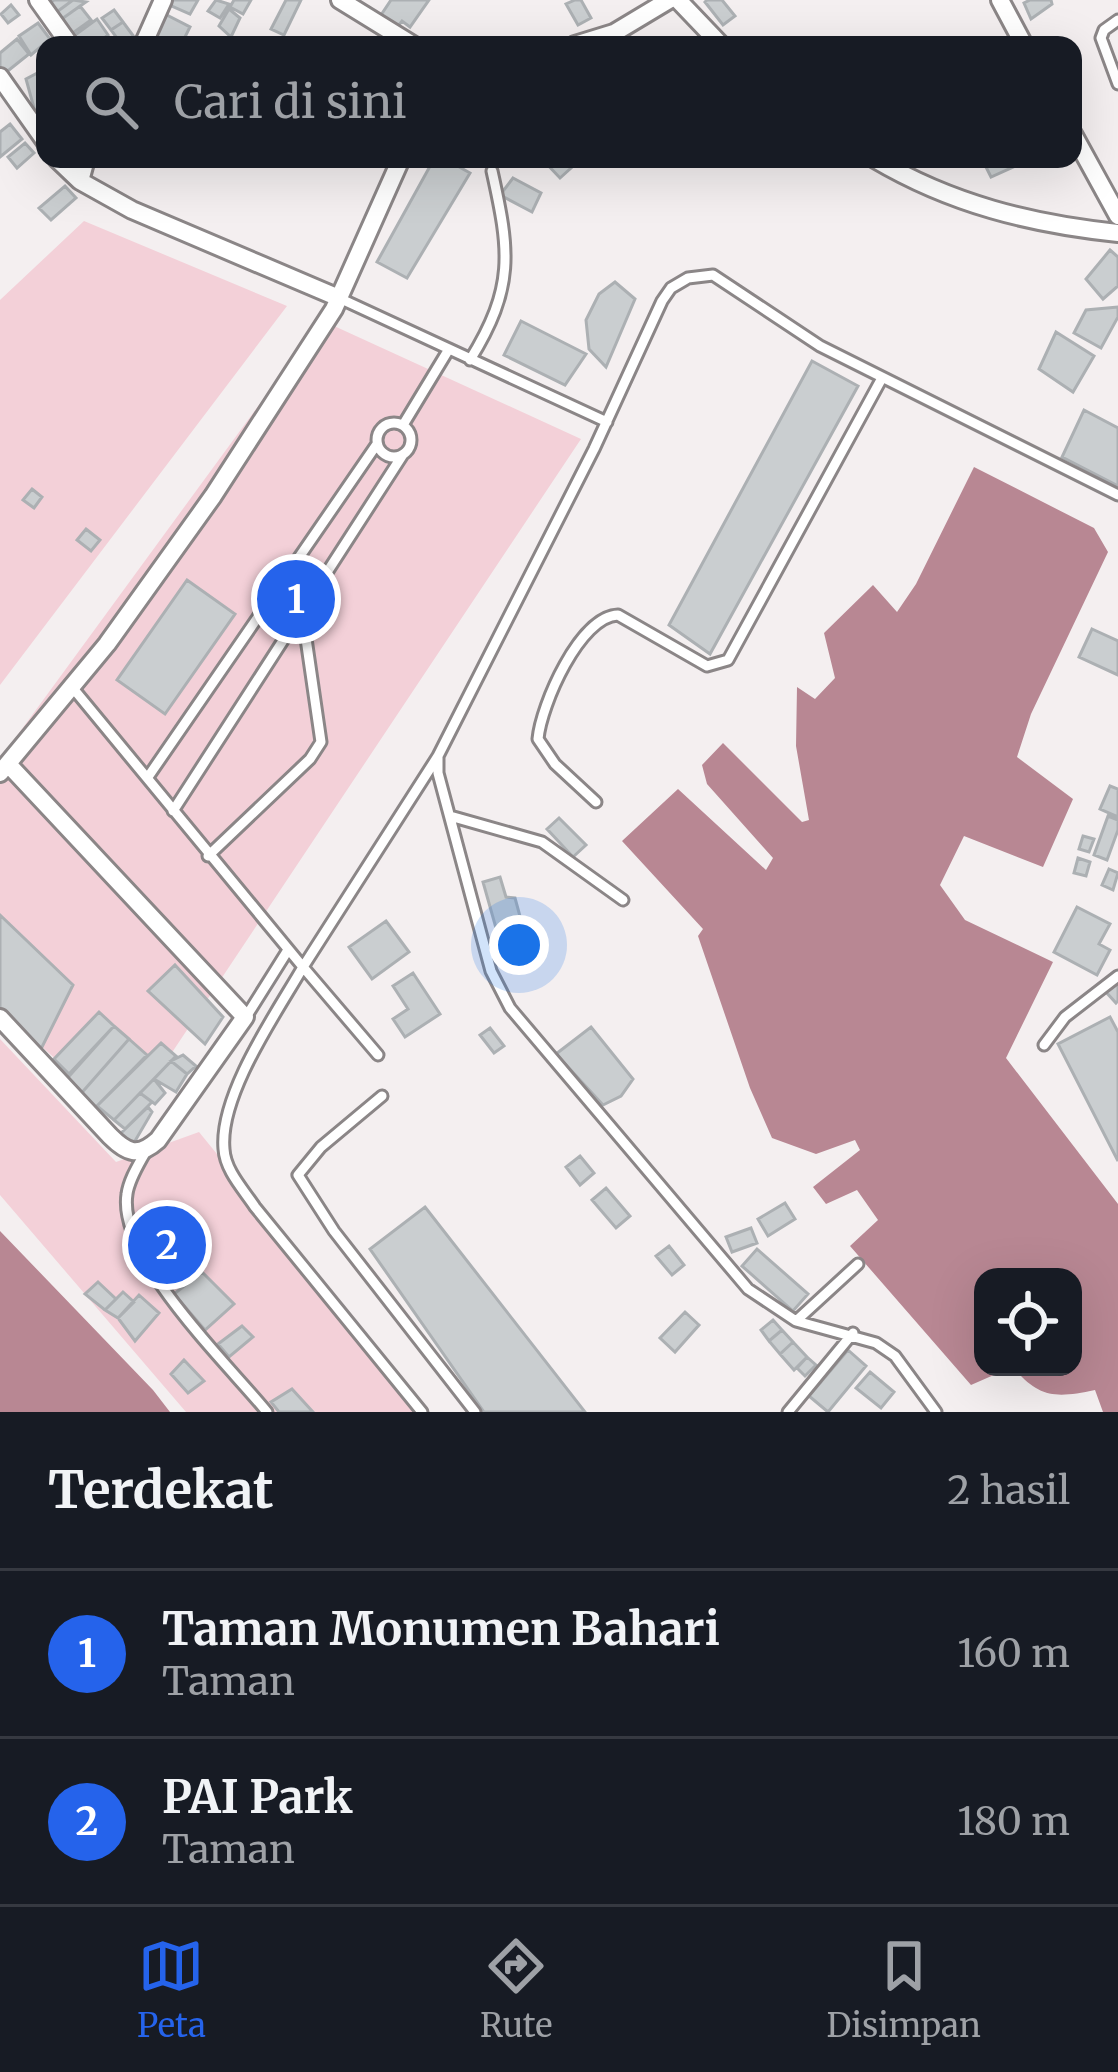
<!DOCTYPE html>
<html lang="id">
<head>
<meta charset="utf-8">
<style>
  body { margin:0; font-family:Merriweather,serif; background:#20242c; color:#f1f3f6 }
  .controls { position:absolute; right:36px; bottom:36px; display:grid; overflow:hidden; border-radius:24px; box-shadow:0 12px 48px #0002 }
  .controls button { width:108px; height:108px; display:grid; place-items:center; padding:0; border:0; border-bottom:3px solid #363941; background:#171b24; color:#f1f3f6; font:60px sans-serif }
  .you { position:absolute; left:519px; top:945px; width:42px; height:42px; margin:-30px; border:9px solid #fff; border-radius:50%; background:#1a73e8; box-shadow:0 0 0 18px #1a73e833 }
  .badge { display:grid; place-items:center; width:78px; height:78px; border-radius:50%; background:#2563eb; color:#fff; font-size:39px; font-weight:700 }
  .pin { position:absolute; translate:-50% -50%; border:6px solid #fff; box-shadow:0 3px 12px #0006 }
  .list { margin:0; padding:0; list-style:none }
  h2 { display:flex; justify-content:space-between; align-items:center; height:156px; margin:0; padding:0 48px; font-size:51px }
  h2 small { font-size:39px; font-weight:400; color:#9ea1a6 }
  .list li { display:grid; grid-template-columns:78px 1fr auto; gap:36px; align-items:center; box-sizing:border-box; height:168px; padding:0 48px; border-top:3px solid #363941 }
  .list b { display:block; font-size:45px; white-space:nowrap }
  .list p { margin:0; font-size:39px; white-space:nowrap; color:#9ea1a6 }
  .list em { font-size:39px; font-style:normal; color:#9ea1a6 }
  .icon { flex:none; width:66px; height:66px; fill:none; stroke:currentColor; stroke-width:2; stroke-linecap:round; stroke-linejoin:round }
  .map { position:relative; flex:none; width:1118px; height:1412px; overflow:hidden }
  .search { position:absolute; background:#171b24; box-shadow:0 12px 48px #0002; left:36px; right:36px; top:36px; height:132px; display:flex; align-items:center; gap:30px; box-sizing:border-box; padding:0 42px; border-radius:24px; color:#9ea1a6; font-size:45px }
  .sheet { height:492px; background:#171b24 }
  nav { display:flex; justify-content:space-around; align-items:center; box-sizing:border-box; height:168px; border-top:3px solid #363941; background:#171b24; font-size:33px; color:#9ea1a6 }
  nav a { display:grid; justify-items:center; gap:6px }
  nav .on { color:#2563eb }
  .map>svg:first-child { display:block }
  .green { fill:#f3d0d8 }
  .water { fill:#b88793 }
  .building { fill:#caced0; stroke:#acb0b3; stroke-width:3 }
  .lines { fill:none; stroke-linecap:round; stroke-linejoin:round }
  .lane-casing { stroke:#8b8687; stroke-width:15 }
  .street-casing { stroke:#8b8687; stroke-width:22 }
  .lane { stroke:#fff; stroke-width:9 }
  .street { stroke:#fff; stroke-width:16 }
</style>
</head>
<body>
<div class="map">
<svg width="1118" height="1412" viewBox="0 0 1118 1412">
  <rect width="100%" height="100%" fill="#f4eff0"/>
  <path class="green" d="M84,221l203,85 -287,379v-385z
    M321,320l260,119 -456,684 -125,-115v-249z
    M0,1039l116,123 83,-30 229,280h-242l-186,-217z"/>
  <path class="water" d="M974,467l120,61 14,24 -77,162 -14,43 56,42 -30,68 -79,-31 -24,49 25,35 88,42 -47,96 112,146v208h-15l-8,-22c-38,8 -56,9 -82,-23h60v-90h-90v90h29l-41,18 -121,-139 28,-26 -21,-30 -31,14 -13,-17 47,-37 -5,-10 -39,14 -44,-16 -22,-50 -52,-152 5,-7 -81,-88 56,-52 88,81 7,-12 -66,-74 -5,-19 21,-22 79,79 7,-2 -13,-74 1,-59 18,12 20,-21 -11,-45 49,-48 24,27 19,-28z
    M0,1231l153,159 17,22h-170z"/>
  <path class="building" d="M54,0h19l-19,14 -7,-9z
    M73,0l13,2 -27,19 -5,-7z
    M167,0h31l-8,14 -25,-11z
    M216,0l13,4 -9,14 -12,-7z
    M234,0h17l-8,14 -13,-7z
    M286,0h15l-17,35 -13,-6z
    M391,0h38l-19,27 -8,-6 -4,5 -17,-11z
    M575,0h6l10,18 -13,7 -12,-21z
    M707,0h15l13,16 -12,9 -18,-23z
    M1030,0h21l1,4 -21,15 -7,-16z
    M11,5l8,10 -11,8 -7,-9z
    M80,6l11,14 -21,15 -11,-14z
    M229,9l11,9 -9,19 -12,-11z
    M114,10l9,12 -12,8 -9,-12z
    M161,12l29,15 -9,18h-36z
    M97,19l11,16 -13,10h-19l-5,-7z
    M123,22l17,23h-18l-11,-15z
    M38,23l12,16 -19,16 -12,-19z
    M17,39l12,15 -25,20 -4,-6v-15z
    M45,69v44l-8,6 -11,-40z
    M10,124l12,15 -22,18v-25z
    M25,143l9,10 -17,15 -9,-11z
    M434,159h11l25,14 -63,105 -30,-16z
    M542,159h39l-21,19z
    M982,159h49l-40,18z
    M513,178l28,15 -9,19 -32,-17z
    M65,186l11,12 -25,22 -12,-12z
    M1110,250l8,7v29l-15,13 -17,-20z
    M615,282l20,17 -29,68 -17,-18 -3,-29 13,-26z
    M1118,307v10l-17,31 -27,-15 12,-23z
    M521,321l65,33 -21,31 -61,-30z
    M1056,332l38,24 -21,36 -34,-23z
    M812,361l46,25 -148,268 -41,-29z
    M1084,410l34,18v58l-56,-29z
    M32,489l10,8 -8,11 -11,-8z
    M86,529l14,11 -9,11 -14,-11z
    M187,580l48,34 -70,100 -48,-34z
    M1092,629l26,12v34l-39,-18z
    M1110,786l8,3v28l-18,-8z
    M1108,816l10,4v10l-11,30 -13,-5z
    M559,818l27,27 -13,12 -26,-28z
    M1083,836l11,3 -5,13 -10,-3z
    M1078,858l12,4 -4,14 -12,-3z
    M1109,869l9,4 -5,17 -11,-5z
    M500,877l6,20 9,1 15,55 -25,7 -22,-78z
    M1077,907l33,17 -11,20 11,6 -13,25 -43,-23z
    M0,915l73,70 -32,64 -41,-41z
    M386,921l23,31 -37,27 -23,-32z
    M175,965l48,52 -18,27 -57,-53z
    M413,973l27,41 -35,23 -12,-18 15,-10 -15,-23z
    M1118,981v20l-2,2 -10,-11z
    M99,1012l15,14 -45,48 -15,-15z
    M1110,1017l8,15v129l-60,-117z
    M114,1026l15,13 -51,58 -15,-14z
    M591,1027l42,52 -12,17 -18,9 -47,-51z
    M490,1028l14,18 -10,7 -14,-18z
    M129,1039l18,16 -56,57 -13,-15z
    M161,1043l15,13 -62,64 -17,-14z
    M183,1055l13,11 -9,8 -16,-13z
    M171,1061l16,13 -11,18 -22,-13z
    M154,1079l11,14 -10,11 -15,-11z
    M140,1093l12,9 -27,27 -11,-9z
    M148,1107l4,5 -20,34 -14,-10z
    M580,1156l14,17 -14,12 -14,-18z
    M606,1188l24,28 -14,12 -24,-28z
    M785,1203l10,16 -27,17 -10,-17z
    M425,1207l160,205h-101l-114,-163z
    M751,1228l6,15 -25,9 -6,-15z
    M669,1246l15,19 -12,10 -16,-19z
    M757,1249l51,45 -15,17 -51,-45z
    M202,1272l32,32 -29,26 -31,-36z
    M98,1282l18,17 -11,11 -20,-16z
    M123,1292l11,10 -16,16 -13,-8z
    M139,1295l20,18 -24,28 -17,-23z
    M685,1312l14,13 -24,27 -15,-14z
    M773,1320l9,10 -13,11 -8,-11z
    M242,1326l11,11 -24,20 -11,-13z
    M782,1330l11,12 -13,12 -11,-13z
    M793,1342l14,15 -13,13 -14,-16z
    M848,1350l18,16 -38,46 -19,-16z
    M807,1357l9,8 -11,11 -8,-8z
    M184,1360l20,21 -16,12 -17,-19z
    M870,1372l24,20 -13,16 -25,-20z
    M292,1389l21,23h-34l-8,-10z"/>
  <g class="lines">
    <g class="lane-casing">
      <path id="lane" d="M1118,20l-14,10 -3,8 17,46
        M339,298l268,124
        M470,360c45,-73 40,-108 22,-189
        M377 440a17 17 0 1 1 34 0a17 17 0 1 1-34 0Z
        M403,425l46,-76
        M289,569l29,20
        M72,687l231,280c-26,45 -84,128 -79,182 1,21 19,40 31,58l167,205
        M148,777l229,-333
        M596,802l-41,-38 -17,-25c3,-34 42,-123 80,-124l89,51 21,-6 154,-282
        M173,811l229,-355
        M450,816l92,26 81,58
        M208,856l102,-97 11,-17 -19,-131
        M246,1017l42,-67
        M1044,1045l21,-28 53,-41
        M378,1055l-75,-88 135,-211
        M382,1096l-61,51 -23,28 36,56 141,181
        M146,1151c-7,13 -17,28 -19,43 -10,64 101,170 140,218
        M796,1321l62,-57
        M788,1412l65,-79
        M936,1412l-41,-56 -19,-13 -80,-22 -48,-32 -238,-281 -19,-37 -53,-198v-17l156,-307 68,-148 9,-13 17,-10 25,-3 107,71 298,149"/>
    </g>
    <g class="street-casing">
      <path id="street" d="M38,0l32,45
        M340,0l73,45
        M678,0l43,45
        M1000,0l24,45
        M143,45l20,-45
        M575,45l39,-12 55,-33
        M0,77l45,64
        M1073,134l45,82
        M57,159l23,22 6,-22
        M875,159c76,45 156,65 243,74
        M80,181l52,29 207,88
        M0,773l107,-129 106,-148 121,-187 67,-150
        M0,1018l110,118c17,17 28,22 48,4l87,-123 -237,-253"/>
    </g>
    <use href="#lane" class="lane"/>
    <use href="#street" class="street"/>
  </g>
</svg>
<div class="controls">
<button><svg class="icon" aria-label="locate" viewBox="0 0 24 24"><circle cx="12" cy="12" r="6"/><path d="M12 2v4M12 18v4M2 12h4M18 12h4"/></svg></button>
</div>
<div class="you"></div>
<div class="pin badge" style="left:296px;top:599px">1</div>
<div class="pin badge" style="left:167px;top:1245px">2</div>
<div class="search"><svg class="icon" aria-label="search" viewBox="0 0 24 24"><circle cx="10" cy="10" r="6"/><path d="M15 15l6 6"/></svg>Cari di sini</div>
</div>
<section class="sheet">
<h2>Terdekat<small>2 hasil</small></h2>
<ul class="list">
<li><span class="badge">1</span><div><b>Taman Monumen Bahari</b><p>Taman</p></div><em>160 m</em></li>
<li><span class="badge">2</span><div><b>PAI Park</b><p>Taman</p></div><em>180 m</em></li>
</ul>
</section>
<nav>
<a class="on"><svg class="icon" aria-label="map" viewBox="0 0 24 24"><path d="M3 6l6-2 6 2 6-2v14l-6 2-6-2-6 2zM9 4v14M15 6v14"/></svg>Peta</a>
<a><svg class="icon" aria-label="directions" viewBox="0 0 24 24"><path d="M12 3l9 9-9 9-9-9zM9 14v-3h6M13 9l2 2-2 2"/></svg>Rute</a>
<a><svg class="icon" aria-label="saved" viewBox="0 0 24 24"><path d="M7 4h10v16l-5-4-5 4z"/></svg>Disimpan</a>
</nav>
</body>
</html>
